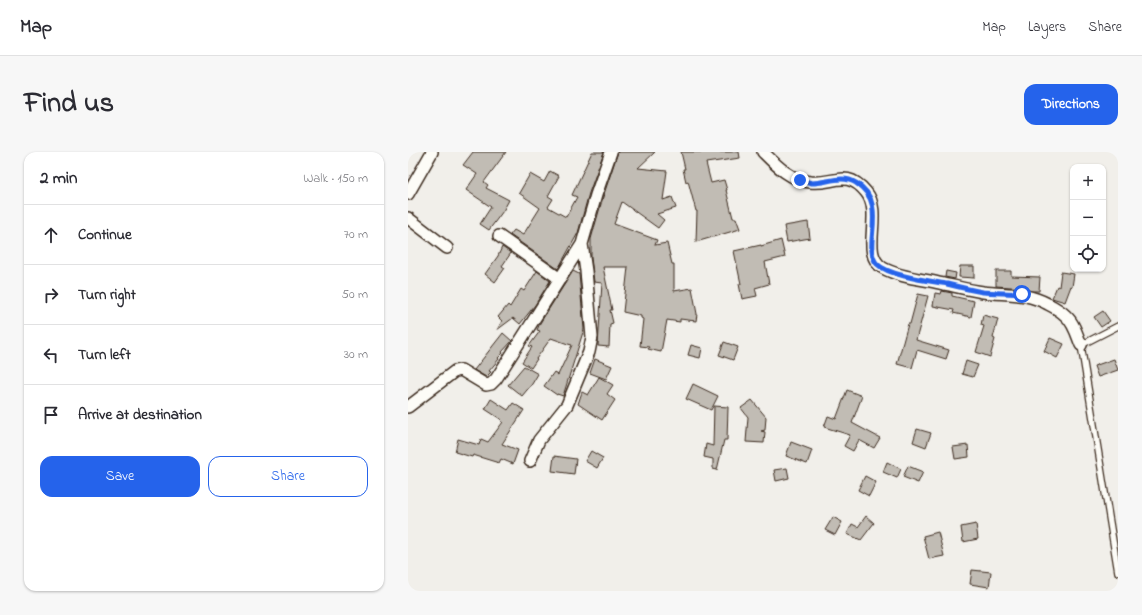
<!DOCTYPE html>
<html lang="en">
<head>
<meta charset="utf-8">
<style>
  body { margin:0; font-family:"Indie Flower",sans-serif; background:#f7f7f7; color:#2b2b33 }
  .controls { position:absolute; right:12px; top:12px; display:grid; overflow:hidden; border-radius:8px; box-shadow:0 1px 3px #0004 }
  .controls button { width:36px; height:36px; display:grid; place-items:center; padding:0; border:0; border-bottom:1px solid #e1e1e2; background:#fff; color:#2b2b33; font:20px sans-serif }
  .stop { position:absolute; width:12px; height:12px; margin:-9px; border:3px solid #2563eb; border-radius:50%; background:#fff }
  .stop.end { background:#2563eb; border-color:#fff; box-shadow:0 1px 4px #0008 }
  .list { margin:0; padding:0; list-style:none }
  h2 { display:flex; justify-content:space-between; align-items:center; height:52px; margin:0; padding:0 16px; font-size:17px }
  h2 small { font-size:13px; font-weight:400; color:#7c7c81 }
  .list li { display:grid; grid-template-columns:26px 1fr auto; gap:12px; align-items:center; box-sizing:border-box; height:60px; padding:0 16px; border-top:1px solid #e1e1e2 }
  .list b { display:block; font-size:15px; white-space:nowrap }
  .list em { font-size:13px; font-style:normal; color:#7c7c81 }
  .actions { display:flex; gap:8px; padding:12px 16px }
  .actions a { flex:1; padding:9px 0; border:1px solid #2563eb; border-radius:12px; text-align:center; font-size:14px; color:#2563eb }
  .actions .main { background:#2563eb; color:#fff }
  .icon { flex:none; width:22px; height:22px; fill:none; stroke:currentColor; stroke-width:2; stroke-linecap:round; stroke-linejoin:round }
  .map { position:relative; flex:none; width:710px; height:439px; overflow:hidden; border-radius:12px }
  header { display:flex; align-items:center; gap:24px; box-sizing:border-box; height:56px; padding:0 20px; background:#fff; border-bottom:1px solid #e1e1e2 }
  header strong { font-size:19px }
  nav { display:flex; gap:22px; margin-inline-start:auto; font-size:14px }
  .intro { display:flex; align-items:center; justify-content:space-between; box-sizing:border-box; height:96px; padding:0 24px }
  h1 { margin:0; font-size:28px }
  .button { padding:10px 18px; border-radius:12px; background:#2563eb; color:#fff; font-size:14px; font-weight:700 }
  main { display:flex; gap:24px; padding:0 24px }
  aside { flex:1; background:#fff; border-radius:12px; box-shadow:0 1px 3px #0004 }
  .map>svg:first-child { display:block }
  .building { fill:#c1bcb4; stroke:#3b2a1e }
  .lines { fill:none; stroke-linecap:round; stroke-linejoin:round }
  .service-casing { stroke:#3b2a1e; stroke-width:8 }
  .minor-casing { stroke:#3b2a1e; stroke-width:14 }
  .service { stroke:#fdfcf7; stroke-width:5.5 }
  .minor { stroke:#fdfcf7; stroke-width:11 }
  .route { stroke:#2563eb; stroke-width:5 }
</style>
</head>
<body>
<header>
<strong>Map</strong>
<nav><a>Map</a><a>Layers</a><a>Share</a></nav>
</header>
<div class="intro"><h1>Find us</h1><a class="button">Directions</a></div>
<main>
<aside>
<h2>2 min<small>Walk · 150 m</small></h2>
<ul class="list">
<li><svg class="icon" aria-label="ahead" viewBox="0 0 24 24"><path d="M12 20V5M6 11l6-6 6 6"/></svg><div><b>Continue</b></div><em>70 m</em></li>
<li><svg class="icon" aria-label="right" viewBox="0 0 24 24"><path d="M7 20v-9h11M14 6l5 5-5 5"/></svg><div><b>Turn right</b></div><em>50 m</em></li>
<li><svg class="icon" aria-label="left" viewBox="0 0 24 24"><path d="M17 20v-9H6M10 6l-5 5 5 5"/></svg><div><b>Turn left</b></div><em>30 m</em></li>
<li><svg class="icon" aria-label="arrive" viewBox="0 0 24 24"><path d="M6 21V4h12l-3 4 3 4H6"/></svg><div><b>Arrive at destination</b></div></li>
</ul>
<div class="actions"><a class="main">Save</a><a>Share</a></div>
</aside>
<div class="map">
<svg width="710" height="439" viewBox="0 0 710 439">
  <rect width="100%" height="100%" fill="#f1efea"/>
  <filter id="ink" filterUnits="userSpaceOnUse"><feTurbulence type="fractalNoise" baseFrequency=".025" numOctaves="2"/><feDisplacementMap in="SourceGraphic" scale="8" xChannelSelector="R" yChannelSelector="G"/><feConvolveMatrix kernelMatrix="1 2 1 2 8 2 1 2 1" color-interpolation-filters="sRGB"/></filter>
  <g filter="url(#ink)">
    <path class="building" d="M65,0h33l-22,30 4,3 -2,3 23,12 -6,11 -14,19 -9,-6 11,-17 -25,-17 11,-16 -14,-9z
      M184,0h12l-15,41 -11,40 -20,36 -48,-34 4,-5 9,5 17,-27 -21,-15 11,-19 14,8 6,-11 9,5 -11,20 5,3 -5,8 18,10 11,-20 -5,-2z
      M210,0h37l-17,16 29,3 -4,29 9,-3 4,11 -19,6 7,6 -6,8 -36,-26 -8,22 43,16 -2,5 12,-2 5,21h2v27l18,-3 5,26 -1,7 -16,-2v3l-13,-2 -6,32 -13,-3 1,-2 -9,-1 3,-27 -2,-1v-2l-18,-4 5,-45h-25l9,43h-2l3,13 -3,1 -1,23 -11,-1 4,-63 -8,-1 -3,-24v-19l12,-42z
      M273,0h58l1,6 -34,5 5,20 13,-3 3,10h-1l7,28h3l4,11 -44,13 1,-31h-1l-8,-30 -2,1 -3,-13h2z
      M400,70l2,16 -23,4 -3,-16z
      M373,88l4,17 -20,5 4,22 -14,4 2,8 -15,3 -3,-15h2l-7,-33 27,-6v1z
      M94,95l9,6 -9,13 3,2 -10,14 -10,-8 13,-18z
      M552,114h14v12l-15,-1z
      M129,119l13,10 -15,24 -15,19 -7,-6 -16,12 5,-9 -4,-4 10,-12 2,2 11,-18 3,2z
      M165,119l6,3 5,55 -21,67 -6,-2v1l-13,-9 10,-14 4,3 14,-30 -4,-1 -17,-6 -15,21h1l-6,9 -9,-6 10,-15 -3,-1 11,-15 -3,-1 3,-7z
      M538,119l10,2 -1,6 -10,-2z
      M588,119h15v5l29,1 -1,14h-6l-9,-2v-1l-28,-2z
      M653,120l13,2 -2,13 -1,-1 -6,16 -13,-4 5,-12 2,1z
      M534,139l10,2v3l22,5 -3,16 -18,-4 1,-3 -21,-4 2,-13 6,1z
      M510,142l10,2 -12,44 33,10 -3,9 -29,-9 -5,18 -15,-4 11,-40h2z
      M695,159l7,10 -9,6 -7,-10z
      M575,163l15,4 -5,19 2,1 -5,18 -14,-5 8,-26 -3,-1z
      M95,181l9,8 -10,11 1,1 -5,5 1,1 -10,12 2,1 -5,5 -12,-7z
      M642,186l14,6 -7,14 -13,-7z
      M316,190l14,5 -5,13 -14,-5z
      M283,193l11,3 -2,10 -12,-3z
      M187,207l17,7 -6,13 -16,-6z
      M706,207l4,11 -20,7 -4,-11z
      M558,209l12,4 -5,12 -11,-3z
      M116,214l14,8 -6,10 -10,12 -14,-11z
      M191,225l14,8 -6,9 8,6 -13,20 -24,-16 4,-12 6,3z
      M285,232l25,12 -7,14 -25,-11z
      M439,238l15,6 -10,27 28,15 -6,10 -15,-8 -6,11 -9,-5 6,-11 -26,-8 4,-11 8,3z
      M83,247l17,11 5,-7 11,7 -22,34 16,6 -5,14 -12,-5 -2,4 -26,-8 -1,2 -17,-5 3,-13 21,6 2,-6 7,3 15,-20 -2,-1 1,-1 -17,-11z
      M344,248l14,17 -1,13 -4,1 4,1 -1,11 -18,-1 2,-25 -7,-9z
      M306,254l14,1 -1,33h-3l-7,30 -4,-1v-10l-9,-2 2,-13 7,2z
      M509,277l14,4 -5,14 -13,-5z
      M383,290l21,8 -5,14 -21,-8z
      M560,293l1,12 -14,2 -2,-12z
      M183,299l12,7 -6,10 -12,-7z
      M146,304l22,3 -2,15 -22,-3z
      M479,310l14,7 -4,9 -14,-6z
      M500,314l15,6 -5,11 -15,-6z
      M379,316l2,10 -13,3 -2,-11z
      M457,324l11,6 -7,14 -11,-6z
      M458,364l8,7 -13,17 -14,-6 5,-10 6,3z
      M425,365l9,5 -7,13 -10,-5z
      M568,372l2,15 -15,3 -2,-15z
      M530,380l6,24 -15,3 -6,-23z
      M564,418l19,2 -2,15 -19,-3z"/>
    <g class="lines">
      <g class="service-casing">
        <path id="service" d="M710,174l-37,19 37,227"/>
      </g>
      <g class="minor-casing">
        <path id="minor" d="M355,0c13,13 27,28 47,30 23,3 36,-14 56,10 18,21 -7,62 17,76 16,9 38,11 56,15 15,3 30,7 44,9 25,3 43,0 65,12 6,3 13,7 18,12 8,7 11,19 15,29
          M0,42l24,-42
          M0,66l39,30
          M91,84l61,43
          M0,255l47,-36 6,-1 25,15 5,-1 5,-5 86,-135 14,-49 15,-43
          M122,309l9,-21 28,-35 22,-53 3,-15 -6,-66 -4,-27"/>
      </g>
      <use href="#service" class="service"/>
      <use href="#minor" class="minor"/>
    </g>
  </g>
  <g class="lines" filter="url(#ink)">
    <path class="route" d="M392,28c4,1 8,2 12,3 15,0 30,-9 44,0 34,20 5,64 21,81 12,12 53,17 70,20 12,3 24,6 36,8 13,1 26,1 39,2"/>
  </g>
</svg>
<div class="controls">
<button>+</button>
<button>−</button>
<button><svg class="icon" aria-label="locate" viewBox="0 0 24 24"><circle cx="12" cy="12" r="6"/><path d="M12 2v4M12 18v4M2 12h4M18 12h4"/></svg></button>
</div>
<div class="stop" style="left:614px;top:142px"></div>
<div class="stop end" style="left:392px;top:28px"></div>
</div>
</main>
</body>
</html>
